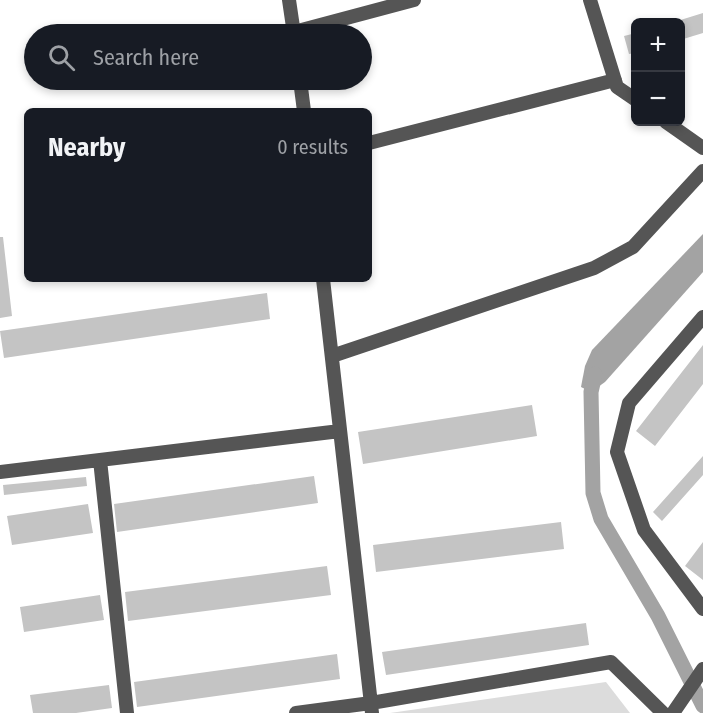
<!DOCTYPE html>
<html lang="en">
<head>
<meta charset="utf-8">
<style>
  body { margin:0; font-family:"Fira Sans Condensed",sans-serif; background:#242831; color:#f1f3f6 }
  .controls { position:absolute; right:18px; top:18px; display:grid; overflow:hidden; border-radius:9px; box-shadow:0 3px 9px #0003 }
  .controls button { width:54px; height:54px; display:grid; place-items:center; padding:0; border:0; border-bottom:2px solid #363941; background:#171b24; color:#f1f3f6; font:30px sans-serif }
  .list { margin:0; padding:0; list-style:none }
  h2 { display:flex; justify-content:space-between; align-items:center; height:78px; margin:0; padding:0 24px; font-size:26px }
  h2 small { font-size:20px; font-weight:400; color:#9ea1a6 }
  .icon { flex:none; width:33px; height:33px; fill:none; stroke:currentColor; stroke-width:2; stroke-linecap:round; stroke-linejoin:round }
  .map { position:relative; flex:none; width:703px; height:713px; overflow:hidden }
  .search { position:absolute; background:#171b24; box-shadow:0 3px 9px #0003; left:24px; top:24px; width:348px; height:66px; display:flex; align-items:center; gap:15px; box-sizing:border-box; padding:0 21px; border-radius:33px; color:#9ea1a6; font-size:22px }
  .panel { position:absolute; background:#171b24; box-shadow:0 3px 9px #0003; left:24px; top:108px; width:348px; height:174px; border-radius:9px }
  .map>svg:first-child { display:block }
  .green { fill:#dcdcdc }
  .water { fill:#a3a3a3 }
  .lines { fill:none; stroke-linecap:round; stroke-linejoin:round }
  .canal { stroke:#a3a3a3; stroke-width:15 }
  .building { fill:#c4c4c4 }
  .minor { stroke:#555; stroke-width:14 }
</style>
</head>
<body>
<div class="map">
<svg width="703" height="713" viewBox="0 0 703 713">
  <rect width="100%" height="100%" fill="#fff"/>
  <path class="green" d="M606,682l24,31h-240z"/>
  <path class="water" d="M703,234v38l-98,110 -14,10 -10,-5 4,-21 7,-16z"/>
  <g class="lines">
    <path class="canal" d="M595,374l-4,18 2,101 8,26 57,97 45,90"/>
  </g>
  <path class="building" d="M703,13v20l-23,7v-18h-6z
    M636,33v20l-7,1 -5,-18z
    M0,237h3l9,79 -12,2z
    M267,293l3,26 -266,39 -4,-27z
    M703,345v39l-48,62 -19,-15z
    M532,405l5,31 -174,28 -5,-32z
    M703,456v19l-41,46 -9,-9z
    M314,476l4,27 -201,29 -3,-28z
    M86,477l1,9 -83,9 -1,-10z
    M88,504l5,29 -81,12 -5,-29z
    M561,522l3,27 -188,23 -3,-27z
    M703,542v38l-18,-14z
    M327,566l4,29 -203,26 -3,-29z
    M100,595l4,25 -80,12 -4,-25z
    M586,623l3,22 -203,30 -4,-23z
    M337,654l3,25 -203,28 -3,-25z
    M109,685l3,23 -36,5h-43l-3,-18z"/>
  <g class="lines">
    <path class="minor" d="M289,0l5,34
      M590,0l27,87 19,13
      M294,32l120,-32
      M300,80l4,31
      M666,122l37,26
      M369,143l246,-63
      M323,279l49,434
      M703,317l-74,86 -12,49 27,78 59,79
      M332,356l262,-88 39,-21 70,-76
      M100,460l27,253
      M0,472l340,-41
      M296,713l75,-10 240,-41 52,51
      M673,713l30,-44"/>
  </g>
</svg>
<div class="controls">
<button>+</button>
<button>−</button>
</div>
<div class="search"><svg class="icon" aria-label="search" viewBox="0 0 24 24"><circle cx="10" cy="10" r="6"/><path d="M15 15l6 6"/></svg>Search here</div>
<section class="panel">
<h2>Nearby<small>0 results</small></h2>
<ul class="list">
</ul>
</section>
</div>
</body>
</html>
